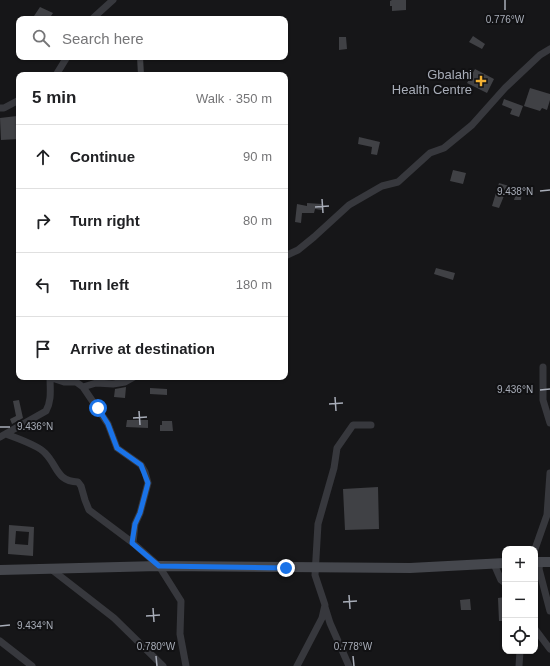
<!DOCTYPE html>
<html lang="en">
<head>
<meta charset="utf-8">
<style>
  body { margin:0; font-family:Helvetica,sans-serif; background:#f2f2f2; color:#202124 }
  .controls { position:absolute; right:12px; bottom:12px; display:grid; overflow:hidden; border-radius:8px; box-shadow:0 1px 3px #0004 }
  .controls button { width:36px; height:36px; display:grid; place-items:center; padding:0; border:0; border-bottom:1px solid #e0e0e0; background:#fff; color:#202124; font:20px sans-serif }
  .stop { position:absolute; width:12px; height:12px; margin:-9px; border:3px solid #1a73e8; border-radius:50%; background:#fff }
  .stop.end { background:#1a73e8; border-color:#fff; box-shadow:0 1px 4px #0008 }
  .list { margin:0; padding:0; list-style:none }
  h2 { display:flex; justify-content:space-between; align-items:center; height:52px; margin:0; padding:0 16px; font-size:17px }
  h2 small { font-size:13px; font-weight:400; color:#757577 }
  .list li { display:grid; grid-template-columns:26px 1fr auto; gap:12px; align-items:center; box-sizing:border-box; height:64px; padding:0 16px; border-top:1px solid #e0e0e0 }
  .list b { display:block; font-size:15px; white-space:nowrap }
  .list em { font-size:13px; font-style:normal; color:#757577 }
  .icon { flex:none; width:22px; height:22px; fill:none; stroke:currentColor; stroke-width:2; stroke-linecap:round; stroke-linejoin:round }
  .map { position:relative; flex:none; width:550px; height:666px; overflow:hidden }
  .search { position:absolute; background:#fff; box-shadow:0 1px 3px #0004; left:16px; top:16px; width:272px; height:44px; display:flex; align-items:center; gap:10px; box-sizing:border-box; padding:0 14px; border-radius:8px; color:#757577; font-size:15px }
  .panel { position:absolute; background:#fff; box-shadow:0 1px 3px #0004; left:16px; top:72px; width:272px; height:308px; border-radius:8px }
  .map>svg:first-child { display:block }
  .building { fill:#404145; fill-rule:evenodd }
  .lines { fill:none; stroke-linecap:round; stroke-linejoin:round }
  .street { stroke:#37383d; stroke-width:7 }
  .secondary { stroke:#45474d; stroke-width:10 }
  .route { stroke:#1a73e8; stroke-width:5 }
  .ticks { fill:none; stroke:#a8adb8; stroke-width:1.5 }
  .poi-dot { fill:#f2b134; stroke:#111113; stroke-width:1.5 }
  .labels { text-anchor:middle; stroke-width:4; stroke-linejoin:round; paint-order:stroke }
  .poi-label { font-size:13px; fill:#a8adb8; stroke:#111113; text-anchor:end }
  .ticks-label { font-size:10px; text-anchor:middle; fill:#a8adb8; stroke:#111113; stroke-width:4; stroke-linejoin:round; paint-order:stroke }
</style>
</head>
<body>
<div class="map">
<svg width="550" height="666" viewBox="0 0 550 666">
  <rect width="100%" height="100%" fill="#161618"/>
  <path class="building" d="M392,0h14v10l-14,1v-5h-2v-5z
    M40,7l13,6 -4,6h-17z
    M473,36l12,8 -3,5 -13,-7z
    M339,37h7l1,12 -8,1z
    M137,57h6l1,18h-6z
    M475,69l19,10 -7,14 -20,-10z
    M530,88l20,6v6l-3,10 -5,-2 -2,3 -16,-5z
    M504,99l19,7 -4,11 -9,-3 2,-5 -10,-4z
    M17,116l2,23 -18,1 -1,-22z
    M359,137l21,5 -3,13 -6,-1 1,-7 -14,-3z
    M453,170l13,3 -3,11 -13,-3z
    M499,183l23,7 -1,10h-7l2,-6 -10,-3 -7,17 -7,-2z
    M307,203l15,1v6l-7,-1 -1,4h-12l-1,10 -6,-1 2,-18 10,2z
    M436,268l19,5 -2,7 -19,-6z
    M126,387l-1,11 -11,-1 1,-8z
    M150,388l17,1v6l-17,-1z
    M19,400l4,18 -11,6 -2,-5 6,-3 -3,-15z
    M127,420h21v8l-22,-1z
    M162,421h10l1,10h-13v-6h2z
    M378,487l1,42 -34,1 -2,-41z
    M9,525l25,2 -1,29 -25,-2zM16,531l13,1 -1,13 -13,-1z
    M505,597v24h-6l-1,-23z
    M470,599l1,11h-10l-1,-10z"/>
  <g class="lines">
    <path class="street" d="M92,19l21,-19
      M56,75l11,-18
      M0,108h4l15,-8
      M285,256l13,-6 16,-13 35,-32 33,-19 16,-4 32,-29 14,-5 28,-23 33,-37 35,-33 10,-6
      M543,367v33l7,23
      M53,377l2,2 9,3h12l7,5 25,37 9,24 24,17 4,7 3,11 -8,30 -5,11 -2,19 26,23 22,35 -1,33 6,32
      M83,387l13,-4 17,1 12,-2 9,-5
      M6,434c10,4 32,11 39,19 13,13 11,28 33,29l3,4 4,14 4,10 44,33
      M0,437l46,-26c6,-11 4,-22 4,-34
      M535,549l12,-34 3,-42
      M540,562l-1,7 11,42
      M494,564l7,16 4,3
      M51,569l63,49 49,48
      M325,607l5,16 19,43
      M535,629l15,20
      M0,641l32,25
      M297,666l25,-48 3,-13 -10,-30 3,-51 16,-56 3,-20 16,-23h18
      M519,666l1,-15"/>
    <path class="secondary" d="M535,562h15
      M0,570l159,-4 251,2 95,-5"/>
  </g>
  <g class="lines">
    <path class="route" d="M98,408l10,16 9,24 24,17 7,18 -8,30 -5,11 -3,19 27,23 127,2"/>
  </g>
  <path class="ticks" d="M505,0v10M540,191l10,-1M322,199l1,14M315,207l14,-1M540,390l10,-1M335,397l1,14M329,404l14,-1M139,411l1,14M133,418l14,-1M0,427h10M349,595l1,14M343,602l14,-1M153,608l1,14M146,616l14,-1M0,626l10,-1M156,656l1,10M353,656l1,10"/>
  <path class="poi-dot" d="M479 75h4v4h4v4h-4v4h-4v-4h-4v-4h4z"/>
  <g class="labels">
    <g class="poi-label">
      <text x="472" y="79">Gbalahi<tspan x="472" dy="15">Health Centre</tspan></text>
    </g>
  </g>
  <g class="ticks-label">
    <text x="505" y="23">0.776°W</text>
    <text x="515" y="195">9.438°N</text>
    <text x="515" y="393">9.436°N</text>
    <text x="35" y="430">9.436°N</text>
    <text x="35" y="629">9.434°N</text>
    <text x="156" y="650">0.780°W</text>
    <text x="353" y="650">0.778°W</text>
  </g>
</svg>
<div class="controls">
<button>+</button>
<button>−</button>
<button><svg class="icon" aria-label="locate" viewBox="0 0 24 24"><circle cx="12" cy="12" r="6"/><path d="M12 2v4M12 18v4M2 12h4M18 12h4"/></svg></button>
</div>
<div class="stop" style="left:98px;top:408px"></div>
<div class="stop end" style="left:286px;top:568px"></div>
<div class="search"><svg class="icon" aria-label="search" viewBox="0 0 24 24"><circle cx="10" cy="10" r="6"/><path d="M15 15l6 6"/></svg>Search here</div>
<section class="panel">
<h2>5 min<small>Walk · 350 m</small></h2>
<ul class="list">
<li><svg class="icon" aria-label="ahead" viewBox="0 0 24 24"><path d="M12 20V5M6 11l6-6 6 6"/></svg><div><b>Continue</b></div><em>90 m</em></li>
<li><svg class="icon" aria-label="right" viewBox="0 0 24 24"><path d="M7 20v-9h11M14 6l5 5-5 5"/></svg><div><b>Turn right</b></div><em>80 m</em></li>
<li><svg class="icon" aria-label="left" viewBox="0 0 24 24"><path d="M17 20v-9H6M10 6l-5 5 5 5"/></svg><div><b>Turn left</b></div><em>180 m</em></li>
<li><svg class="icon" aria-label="arrive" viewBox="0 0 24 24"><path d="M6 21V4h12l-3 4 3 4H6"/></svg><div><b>Arrive at destination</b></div></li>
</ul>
</section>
</div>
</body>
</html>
